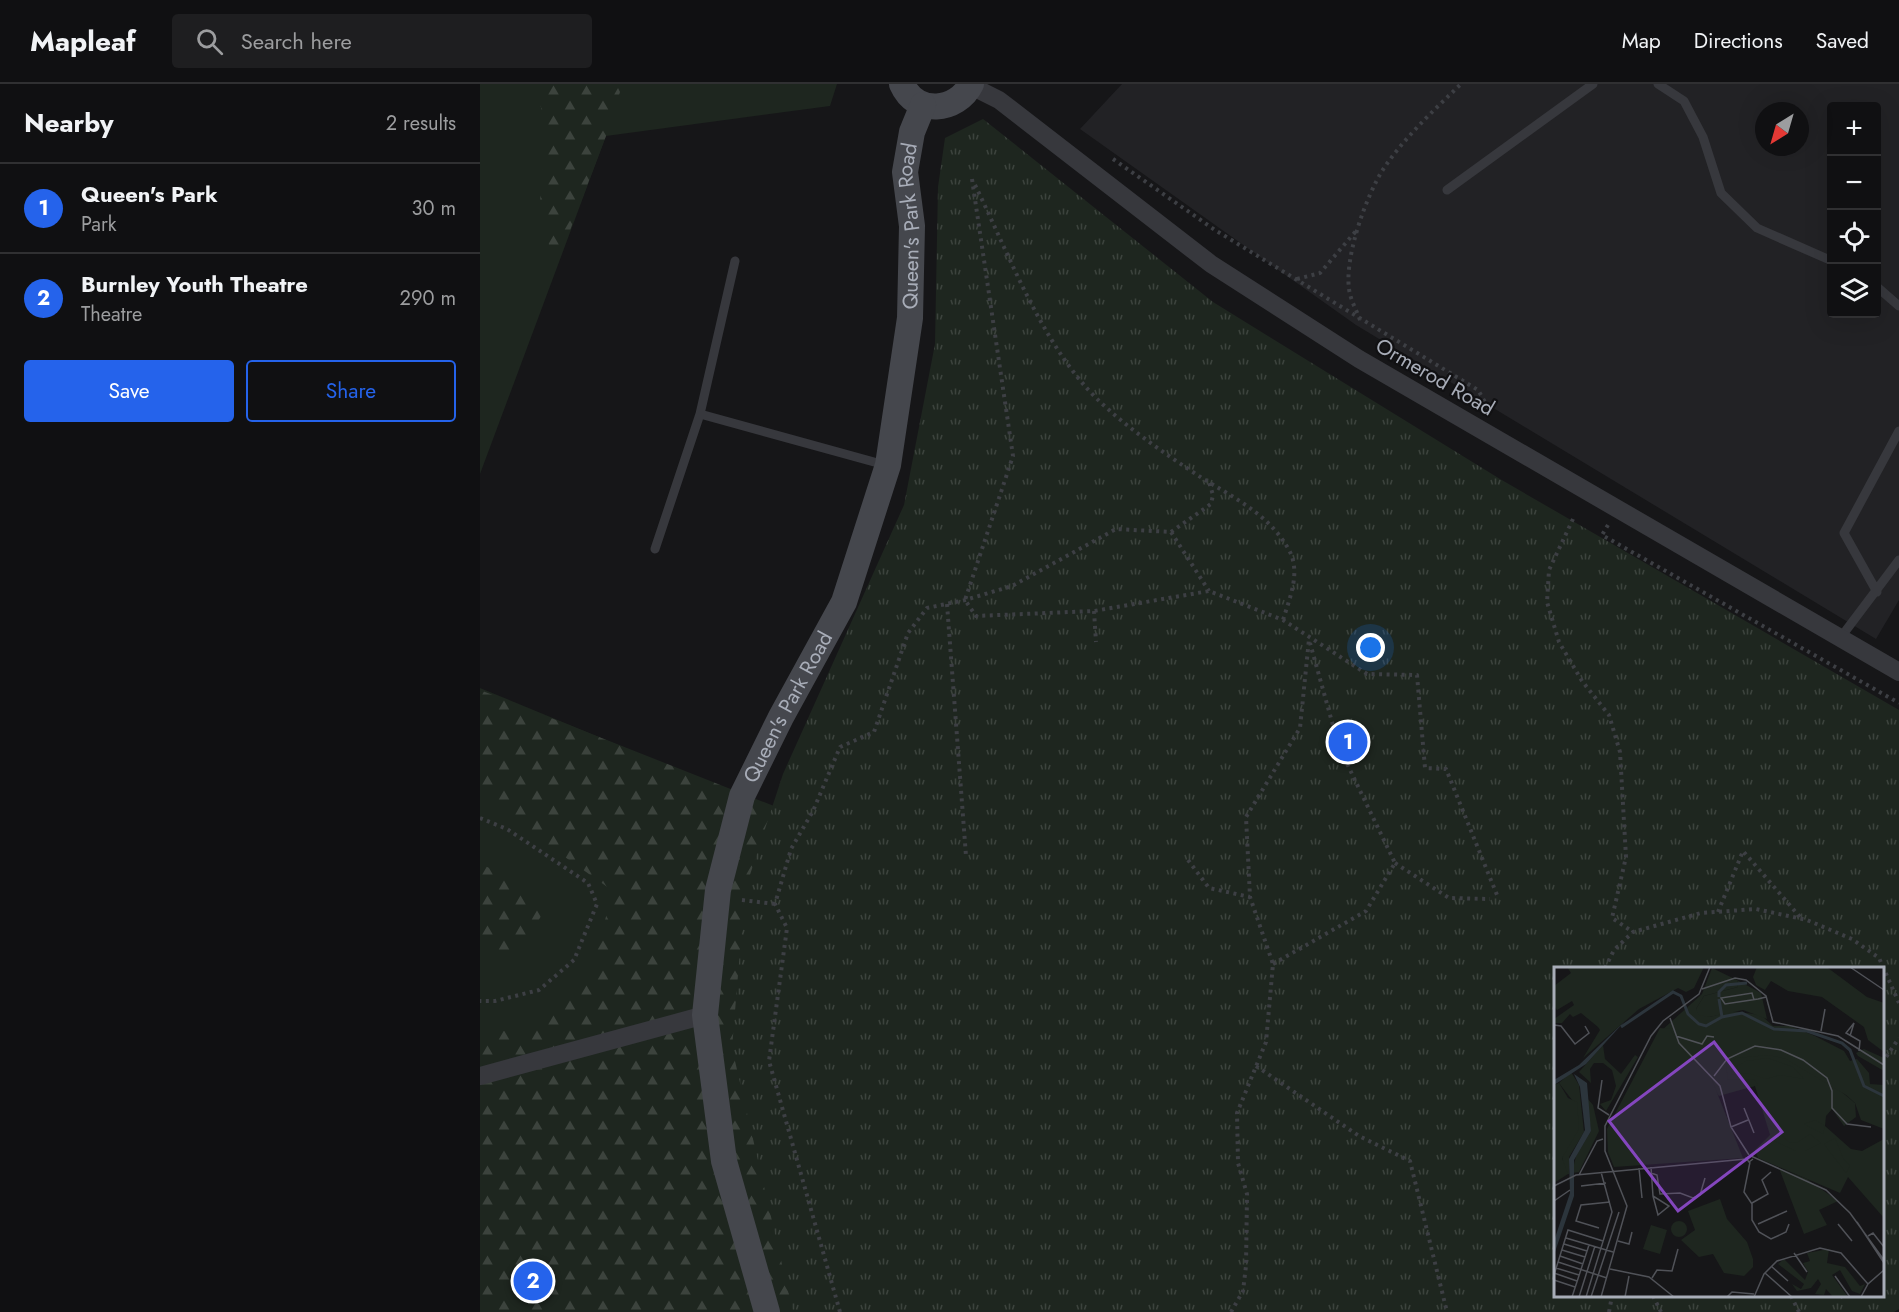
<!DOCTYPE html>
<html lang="en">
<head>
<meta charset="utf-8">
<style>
  body { margin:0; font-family:Jost,sans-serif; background:#1e1e20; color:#f1f3f6 }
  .controls { position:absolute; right:18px; top:18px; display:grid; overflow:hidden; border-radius:6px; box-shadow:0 6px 24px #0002 }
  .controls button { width:54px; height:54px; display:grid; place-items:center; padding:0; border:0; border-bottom:2px solid #303032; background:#101012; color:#f1f3f6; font:30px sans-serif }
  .compass { position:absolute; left:1275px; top:18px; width:54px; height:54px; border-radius:50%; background:#101012; box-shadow:0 6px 24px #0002; rotate:217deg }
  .you { position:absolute; left:891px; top:564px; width:21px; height:21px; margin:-15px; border:4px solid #fff; border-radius:50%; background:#1a73e8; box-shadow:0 0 0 9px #1a73e833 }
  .badge { display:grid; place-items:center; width:39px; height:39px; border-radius:50%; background:#2563eb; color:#fff; font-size:20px; font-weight:700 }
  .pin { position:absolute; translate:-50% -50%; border:3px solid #fff; box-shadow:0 2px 6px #0006 }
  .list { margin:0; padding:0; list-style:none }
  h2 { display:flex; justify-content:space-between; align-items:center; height:78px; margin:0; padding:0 24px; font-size:26px }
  h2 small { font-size:20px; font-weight:400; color:#9c9d9f }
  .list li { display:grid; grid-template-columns:39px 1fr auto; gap:18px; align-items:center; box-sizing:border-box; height:90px; padding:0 24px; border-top:2px solid #303032 }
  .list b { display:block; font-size:22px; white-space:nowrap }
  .list p { margin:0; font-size:20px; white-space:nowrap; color:#9c9d9f }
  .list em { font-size:20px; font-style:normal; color:#9c9d9f }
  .actions { display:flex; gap:12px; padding:18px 24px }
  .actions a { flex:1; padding:14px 0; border:2px solid #2563eb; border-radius:6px; text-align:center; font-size:21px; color:#2563eb }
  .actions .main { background:#2563eb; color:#fff }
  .icon { flex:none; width:33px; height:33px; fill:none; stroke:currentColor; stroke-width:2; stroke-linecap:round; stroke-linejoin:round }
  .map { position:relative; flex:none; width:1419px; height:1228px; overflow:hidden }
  header { display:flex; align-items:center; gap:36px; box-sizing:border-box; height:84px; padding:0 30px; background:#101012; border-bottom:2px solid #303032 }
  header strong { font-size:28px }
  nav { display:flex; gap:33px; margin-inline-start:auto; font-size:21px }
  .search { width:420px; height:54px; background:#1e1e20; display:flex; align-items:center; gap:15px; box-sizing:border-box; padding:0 21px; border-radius:6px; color:#9c9d9f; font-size:22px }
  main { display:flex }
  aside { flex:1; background:#101012 }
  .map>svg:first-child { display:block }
  .built { fill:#222225; fill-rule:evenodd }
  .grass { fill:#1e261f }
  .forest { fill:url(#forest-firs) }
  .park { fill:url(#park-tufts); fill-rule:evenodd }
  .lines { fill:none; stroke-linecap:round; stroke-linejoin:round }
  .path { stroke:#3d3f44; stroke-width:4; stroke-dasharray:3 4.5; stroke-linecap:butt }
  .lane { stroke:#37383d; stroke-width:9 }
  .street { stroke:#37383d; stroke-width:18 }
  .secondary { stroke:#45474d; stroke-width:26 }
  .labels { text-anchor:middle; stroke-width:4.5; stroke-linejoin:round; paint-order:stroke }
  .street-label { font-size:21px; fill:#a8adb8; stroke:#111113 }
  .inset-river { fill:none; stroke:#2c353c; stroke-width:3 }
  .inset-road { fill:none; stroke:#505258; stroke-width:1.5 }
  .view { fill:#8446be; fill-opacity:0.15; stroke:#8446be; stroke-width:3 }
  .inset-edge { fill:none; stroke:#a8adb8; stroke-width:3 }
</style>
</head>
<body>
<header>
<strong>Mapleaf</strong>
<div class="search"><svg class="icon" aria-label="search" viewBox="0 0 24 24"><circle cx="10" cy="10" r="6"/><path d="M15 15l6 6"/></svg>Search here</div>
<nav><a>Map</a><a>Directions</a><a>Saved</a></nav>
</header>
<main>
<aside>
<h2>Nearby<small>2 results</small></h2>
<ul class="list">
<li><span class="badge">1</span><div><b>Queen's Park</b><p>Park</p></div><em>30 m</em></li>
<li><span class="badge">2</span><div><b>Burnley Youth Theatre</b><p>Theatre</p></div><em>290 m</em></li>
</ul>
<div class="actions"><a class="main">Save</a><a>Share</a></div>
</aside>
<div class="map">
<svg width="1419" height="1228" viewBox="0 0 1419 1228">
  <defs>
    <pattern id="forest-firs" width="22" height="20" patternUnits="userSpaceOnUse" patternTransform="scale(1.5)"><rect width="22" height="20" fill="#1e261f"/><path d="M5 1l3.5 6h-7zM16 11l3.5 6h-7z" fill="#3c433d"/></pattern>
    <pattern id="park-tufts" width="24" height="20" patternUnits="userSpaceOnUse" patternTransform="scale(1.5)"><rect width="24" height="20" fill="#1e261f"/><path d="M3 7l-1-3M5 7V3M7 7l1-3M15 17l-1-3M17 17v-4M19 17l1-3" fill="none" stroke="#3c433d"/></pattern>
  </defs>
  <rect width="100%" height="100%" fill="#161618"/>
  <path class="built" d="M642,0h777v516l-23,39 -520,-314 -276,-196zM1352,22h44v208h-44zM1284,27h36v36h-36z"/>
  <path class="grass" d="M0,0h357l-7,22 -224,30 -126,338z
    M0,604l262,108 -262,307z"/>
  <path class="forest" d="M55,0h81l4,8 -14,44 -50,131 -17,-53 7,-87z
    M0,606l309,122 80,500h-389v-283l53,4 60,-69 20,-73 -133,-94z
    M0,780l24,10 40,37 -26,44h-38z"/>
  <path class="park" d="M503,35l230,183 287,177 399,231v599l-5,3h-1101l-61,-264 13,-158 38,-116 121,-269 31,-161 3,-157 7,-49zM1402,884v328h-326v-328z"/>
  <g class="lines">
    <path class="path" d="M633,75l102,71 263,160 11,19
      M492,95l41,277 -48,144 11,16 118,-5 115,-20 74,29 84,54 50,1 8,93 21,1 51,126
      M495,101c32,65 61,144 109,200 28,33 81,69 118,93 32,20 67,36 87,72 12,22 1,47 -6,70
      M817,195l23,-6 36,-42
      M880,236c-3,-9 -8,-17 -10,-26 -8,-31 16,-99 34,-126 21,-31 50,-58 77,-84
      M1093,435l-24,51 -2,32 12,40 23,39 27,34 11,37 6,105 -14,61 21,14
      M1128,441l-6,10 297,168
      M691,448l40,-28 2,-9 -4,-13
      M467,520l19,252
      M614,527l2,31
      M0,734l27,11 81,54 9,21 -23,56 -35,30 -44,11h-15
      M708,776l21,28 41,9
      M915,779l54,35 41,1
      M262,816l33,4
      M1238,828l25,-61 57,66
      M793,880l93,-53 29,-48 -56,-116 -29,-104
      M1125,884l9,-18 19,-18 68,-19 55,-4 51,11 45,19 27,19 20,45
      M1402,979l17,-25
      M776,982l103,70 51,25 37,151
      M1173,1212l8,16
      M1311,1212l8,16
      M1362,1212l1,2
      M360,1228l-71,-251 18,-133 -12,-24 16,-55 22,-38 27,-64 34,-15 34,-99 19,-25 38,-8 47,-14 104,-57 55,3 38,59
      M751,1228l12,-21 3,-25 1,-72 -9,-31 -1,-50 29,-71 7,-78 -23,-67 -4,-80 54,-89 9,-89
      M1129,1228l3,-16"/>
    <path class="lane" d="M1178,0l26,17 19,36 18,56 36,35 75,33
      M967,106l146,-106
      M1396,202l23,20
      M220,330l185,51
      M175,465l45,-135 35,-153
      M1397,508l-33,-59 55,-102
      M1361,553l58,-77"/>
    <path class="street" d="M491,2l28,14 212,164 148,95 540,313
      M0,992l225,-61"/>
    <g class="secondary">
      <path d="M422,0c14,32 55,28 69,0"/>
      <path id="s1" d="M287,1228l-43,-151 -19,-146 13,-125 24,-94 39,-79 63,-115 44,-137 22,-147 2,-92 -7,-54 7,-40 11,-27"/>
    </g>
  </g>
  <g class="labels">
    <g class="street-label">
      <text dy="7" stroke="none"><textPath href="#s1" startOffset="1131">Queen's Park Road</textPath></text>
      <text transform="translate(955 293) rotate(30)" y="7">Ormerod Road</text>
      <text dy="7" stroke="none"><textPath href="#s1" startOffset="627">Queen's Park Road</textPath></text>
    </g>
  </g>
  <g transform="translate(1074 883)">
    <rect width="330" height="330" fill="#161618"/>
    <path d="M205,76l44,17 52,43 1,14 -12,9 -12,-17 -6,7 -1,10 26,23 11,2 22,-12v79l-36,-41 -8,16 -82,-35 -3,-8 15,-15 -15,-49 -32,8 -19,-28zM166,232l7,20 20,23 6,17v8l-9,9 -20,-3 -11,-19 -14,3 -18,-17 14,-10 -7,-19zM117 262a8 8 0 1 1 16 0a8 8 0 1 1-16 0ZM97,258l16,5 -7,24 -17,-5z" fill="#1e261f"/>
    <path d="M203,0l71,1 39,29 17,6v49l-16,-12 -4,-13 -42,-30 -34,-6 -17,-10 -6,9 -9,-5 -3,-8zM158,1l25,12 1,7 -34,9 -8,13 13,8 23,-6 29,4 12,11h17l25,10 29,15 6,10 7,-2 12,14 1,11 14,1v44l-23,-9 -6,-17 -9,-8 -60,-36 -17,-4 -33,3 -10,7 2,15 26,-1 4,6 -39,11 -58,-65 41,-37zM49,78l2,14 16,15 14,-19 3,2 -32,54 -6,-7 11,-4 5,-14 -4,-16 -9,-7h-9l-4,6 1,14 -12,-11zM310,82l20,9v13l-26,-15 -2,-3zM214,91l25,9 11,12 -24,-4 -14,4 -18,-6 -16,2 -1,-5 15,-9zM17,105l8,13 5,47 -15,25v17h-4l-3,-17 10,-57 -13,-17zM33,131l6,7 6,26 -20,41 -7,1 4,-17 15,-25zM261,153l10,6 -2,8 -19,-10zM213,156l23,20 8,-1 12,-8 11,9 -16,8h-9l-24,-11zM281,171l8,20 7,8 -4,7 -22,-29z" fill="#1e261f"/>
    <path d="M13,0h137l-10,21 -8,4 -8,-4 -39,21 -56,49 17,-28 -2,-3 -17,-14 -8,4 -3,-3 -8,9h-8v-4l20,-14 -2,-4 -15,9 -3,-4v-20l17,-13zM106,61l10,1 17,27 23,19 33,83 -129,9 -6,-15 -1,-23zM5,116l9,15 9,4 2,27 -17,29 6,16 -14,9v-98zM225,201l28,11 31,22 -19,9 8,15 -23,9zM275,282l-2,14 18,4 15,19 5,-2 -5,10 -8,-3 -12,-21 -8,5 16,22h-15l-7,-8 -2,6 -9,-1 6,-10 -3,-5 -7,9 -14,3 -5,-7 9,5 3,-5 -26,-20 6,-5 21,21 3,-8 -5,-9 7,-2 -3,-8z" fill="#1e261f"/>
    <path d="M183,13l24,13 6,26 -24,-9 -34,7 -10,-2 -3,-6 8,-13 34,-9z" fill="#1e261f"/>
    <path d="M70,55l-38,42 -32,21v-5l25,-15zM20,107l13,9 4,48 -17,29v36l-20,59v-14l16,-48 -1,-34 16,-29 -5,-43z" fill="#2c353c"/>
    <path class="inset-river" d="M165,30v-5l7,-7 21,-2M165,32l3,18M67,60l52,-35 8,4 7,18 11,10 7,2 16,-9 20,-4 32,16 33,2 35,12 8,7 14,36 20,10"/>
    <path class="inset-road" d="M296,0l34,23M148,22l33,-11 11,2 20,16 7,26 65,14 46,29M200,33l-2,-7 -31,5 4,6 33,-5 8,-2M116,51l9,25 41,43 11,41 18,28M0,58l7,1 14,18 14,-11 -4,-7M267,64l4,-22M122,69l26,8 5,-8 7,1M296,69l4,-13 -8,10 14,8 -1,10M160,109l13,-17 28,-13 26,4 22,10 24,18 5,13v17l15,16 24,3M48,113l-4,28 11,7M190,141l10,25M177,160l17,-7M199,192l-4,3 -3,-4 5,-2 75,34 24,23 34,47M196,195l-6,30 8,12v16l7,12 12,7 15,-7 3,-8M97,200l2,29 16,10 -11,9 -5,-19M85,201l3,30M97,206l6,2 3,19 20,-1 13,5 7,-3 5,-17M25,208l18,-34 6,-2M0,219l22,-11 170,-16M27,219l25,-3M0,234l16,-11M198,236l16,-9 -6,-14 9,-8M303,255l27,41M204,257l29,-13M284,257l14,17M45,261l-23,-7 5,-16 29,-3M314,269l5,-3 11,14M12,271l47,14M64,274l11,3 3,-12M10,277l23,7M8,283l23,7M240,286l13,19M6,289l23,8M4,295l49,16M217,299l17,15M2,301l23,7M56,302l39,8 25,20M0,306l23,8M211,306l27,24M0,308l14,-45 35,11M281,309l15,21M98,311l5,-8 15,1 6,-22M0,313l21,7M18,330l17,-52M25,330l16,-51M32,330l26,-85 -11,-40M37,330l28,-85M47,330l26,-91 -22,-55v-25l46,-90 12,-15 36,-27 11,-27M71,330l4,-21M173,330l5,-5 22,2M200,330l10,-23 13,-13 43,-13 21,5 27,31M307,330l7,-13 16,-14"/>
    <path class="view" d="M160,75l68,90 -104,79 -69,-90z"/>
    <rect width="330" height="330" class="inset-edge"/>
  </g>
</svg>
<div class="controls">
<button>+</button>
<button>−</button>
<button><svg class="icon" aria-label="locate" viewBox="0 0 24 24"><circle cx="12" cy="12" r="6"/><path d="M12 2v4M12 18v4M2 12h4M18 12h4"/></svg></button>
<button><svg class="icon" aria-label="layers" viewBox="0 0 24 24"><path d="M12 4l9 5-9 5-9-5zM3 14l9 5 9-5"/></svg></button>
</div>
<svg class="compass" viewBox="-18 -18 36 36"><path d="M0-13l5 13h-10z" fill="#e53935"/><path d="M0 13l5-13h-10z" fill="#9c9d9f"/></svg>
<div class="you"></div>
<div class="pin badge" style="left:868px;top:658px">1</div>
<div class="pin badge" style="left:53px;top:1197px">2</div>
</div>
</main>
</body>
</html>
